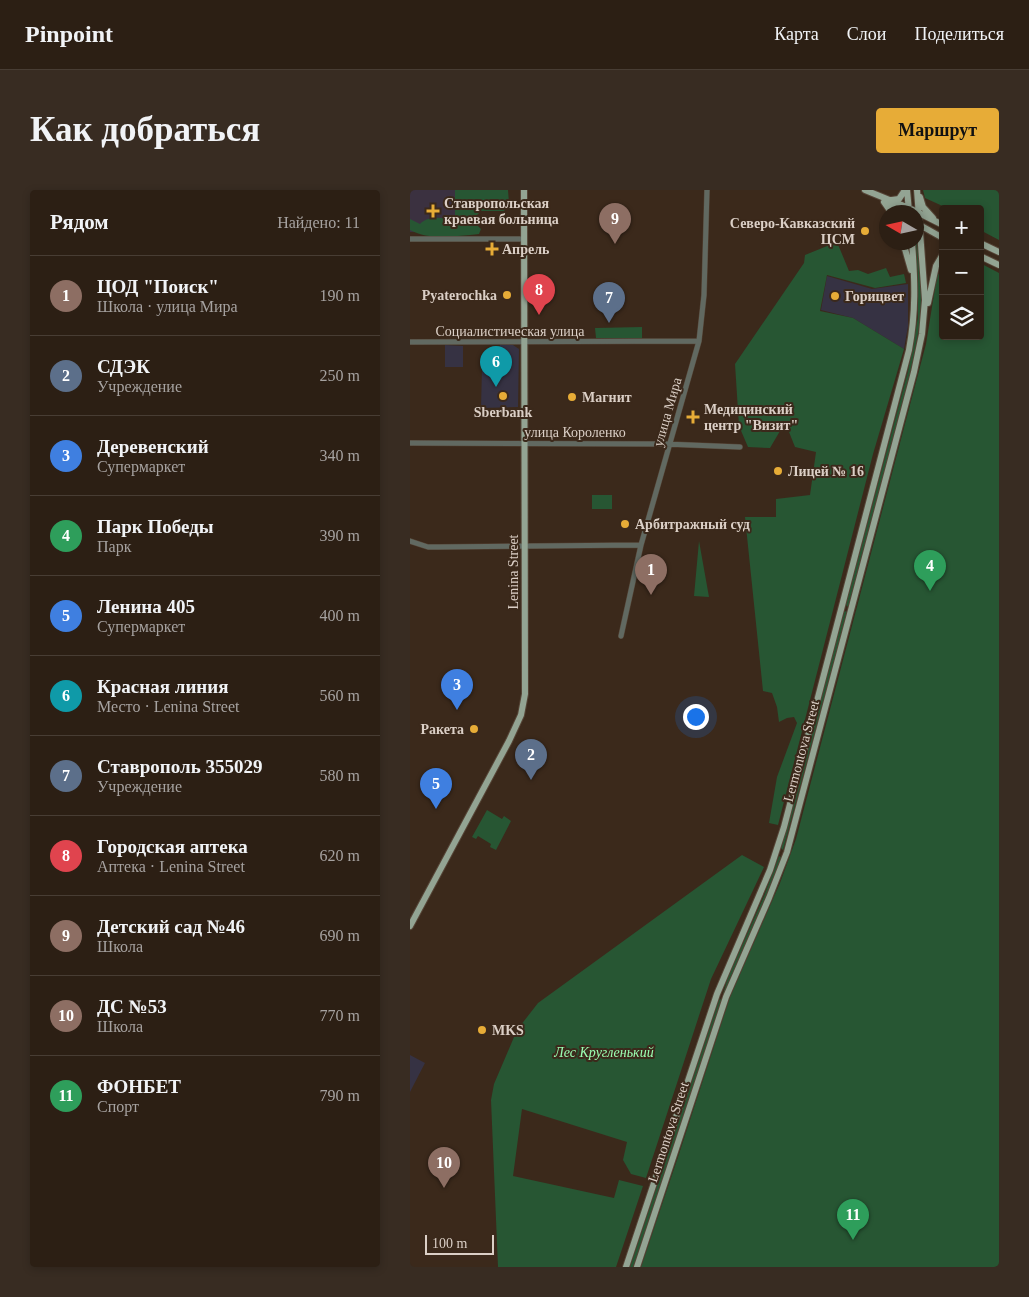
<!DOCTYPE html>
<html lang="ru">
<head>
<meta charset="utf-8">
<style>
  body { margin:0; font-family:Georgia,serif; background:#382c22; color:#f1f3f6 }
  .controls { position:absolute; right:15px; top:15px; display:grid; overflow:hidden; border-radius:5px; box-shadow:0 2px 8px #0003 }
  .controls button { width:45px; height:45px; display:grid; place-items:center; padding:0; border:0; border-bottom:1px solid #483d34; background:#2c1f14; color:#f1f3f6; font:25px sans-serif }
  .compass { position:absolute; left:469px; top:15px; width:45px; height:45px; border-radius:50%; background:#2c1f14; box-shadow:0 2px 8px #0003; rotate:279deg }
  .scale { position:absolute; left:15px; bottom:12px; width:69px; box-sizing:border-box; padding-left:5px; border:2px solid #dbcfc6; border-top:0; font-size:14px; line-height:18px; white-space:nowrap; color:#dbcfc6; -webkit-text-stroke:4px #3b291b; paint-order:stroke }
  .you { position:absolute; left:285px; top:526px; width:18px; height:18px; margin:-12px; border:4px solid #fff; border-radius:50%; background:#1a73e8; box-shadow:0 0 0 8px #1a73e833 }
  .badge { display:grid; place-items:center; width:32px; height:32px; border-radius:50%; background:#e7ac37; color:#fff; font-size:16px; font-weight:700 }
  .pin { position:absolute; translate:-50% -41px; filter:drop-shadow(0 1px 2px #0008) }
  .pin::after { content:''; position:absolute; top:26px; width:18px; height:15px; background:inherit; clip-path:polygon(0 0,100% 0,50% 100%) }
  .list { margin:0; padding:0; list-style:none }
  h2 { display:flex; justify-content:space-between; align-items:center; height:65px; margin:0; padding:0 20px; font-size:21px }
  h2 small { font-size:16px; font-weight:400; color:#a6a2a0 }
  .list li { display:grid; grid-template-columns:32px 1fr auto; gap:15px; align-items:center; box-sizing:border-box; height:80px; padding:0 20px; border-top:1px solid #483d34 }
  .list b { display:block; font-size:19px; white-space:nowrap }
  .list p { margin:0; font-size:16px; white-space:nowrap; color:#a6a2a0 }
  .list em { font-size:16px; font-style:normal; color:#a6a2a0 }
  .icon { flex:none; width:28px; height:28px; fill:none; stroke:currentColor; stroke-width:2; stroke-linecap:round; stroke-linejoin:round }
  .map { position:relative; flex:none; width:589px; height:1077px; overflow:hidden; border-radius:5px }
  header { display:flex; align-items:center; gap:30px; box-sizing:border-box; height:70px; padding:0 25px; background:#2c1f14; border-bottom:1px solid #483d34 }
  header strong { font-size:24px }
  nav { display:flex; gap:28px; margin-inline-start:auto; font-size:18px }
  .intro { display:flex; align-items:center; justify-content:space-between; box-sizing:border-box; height:120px; padding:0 30px }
  h1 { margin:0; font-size:35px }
  .button { padding:12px 22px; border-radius:5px; background:#e7ac37; color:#111; font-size:18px; font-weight:700 }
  main { display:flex; gap:30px; padding:0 30px }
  aside { flex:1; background:#2c1f14; border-radius:5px; box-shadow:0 2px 8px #0003 }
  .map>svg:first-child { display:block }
  .commercial { fill:#363243 }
  .medical { fill:#3b3140 }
  .green { fill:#275633 }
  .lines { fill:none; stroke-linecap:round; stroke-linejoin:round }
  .minor-casing { stroke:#554436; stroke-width:6 }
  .major-casing { stroke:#554436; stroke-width:8 }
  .minor { stroke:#616961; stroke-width:5 }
  .major { stroke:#93a493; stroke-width:6 }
  .poi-dot { fill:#e7ac37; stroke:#3b291b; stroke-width:2 }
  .labels { text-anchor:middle; stroke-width:4; stroke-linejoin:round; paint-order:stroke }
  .poi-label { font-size:14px; font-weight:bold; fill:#dbcfc6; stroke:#3b291b; text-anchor:start }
  .street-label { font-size:14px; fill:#dbcfc6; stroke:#3b291b }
  .park-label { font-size:14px; font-style:italic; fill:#9affb2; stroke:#3b291b }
</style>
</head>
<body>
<header>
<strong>Pinpoint</strong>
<nav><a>Карта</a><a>Слои</a><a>Поделиться</a></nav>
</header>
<div class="intro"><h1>Как добраться</h1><a class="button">Маршрут</a></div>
<main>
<aside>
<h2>Рядом<small>Найдено: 11</small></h2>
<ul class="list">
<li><span class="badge" style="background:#8d6e63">1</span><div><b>ЦОД &quot;Поиск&quot;</b><p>Школа · улица Мира</p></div><em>190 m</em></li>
<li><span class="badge" style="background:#5c6f8a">2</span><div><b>СДЭК</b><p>Учреждение</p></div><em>250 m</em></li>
<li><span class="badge" style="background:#3f7fe0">3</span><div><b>Деревенский</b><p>Супермаркет</p></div><em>340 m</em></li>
<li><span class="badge" style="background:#2e9e5b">4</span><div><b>Парк Победы</b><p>Парк</p></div><em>390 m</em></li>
<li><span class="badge" style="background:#3f7fe0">5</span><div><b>Ленина 405</b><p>Супермаркет</p></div><em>400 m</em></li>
<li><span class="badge" style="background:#0f9aa8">6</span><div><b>Красная линия</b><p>Место · Lenina Street</p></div><em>560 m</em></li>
<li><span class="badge" style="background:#5c6f8a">7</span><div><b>Ставрополь 355029</b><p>Учреждение</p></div><em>580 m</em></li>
<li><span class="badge" style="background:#e0444e">8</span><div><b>Городская аптека</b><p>Аптека · Lenina Street</p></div><em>620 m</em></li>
<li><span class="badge" style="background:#8d6e63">9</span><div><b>Детский сад №46</b><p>Школа</p></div><em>690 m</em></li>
<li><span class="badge" style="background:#8d6e63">10</span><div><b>ДС №53</b><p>Школа</p></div><em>770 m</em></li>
<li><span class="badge" style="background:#2e9e5b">11</span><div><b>ФОНБЕТ</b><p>Спорт</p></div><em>790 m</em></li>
</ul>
</aside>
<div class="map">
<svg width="589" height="1077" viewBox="0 0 589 1077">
  <rect width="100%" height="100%" fill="#3b291b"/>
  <path class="commercial" d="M417,86l45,13 36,-5v42l-4,23 -51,-31 -32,-8z
    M90,154l13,1 6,4 -1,58 -37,1 1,-41 18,-1z
    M35,155l18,1v21h-18z
    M0,865l15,8 -15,29z"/>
  <path class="medical" d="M0,0h47l-1,41 -46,1z"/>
  <path class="green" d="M45,0h53l1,13 -5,8h-23l-6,6 1,7 5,5 -2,5c-22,2 -49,7 -69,-4v-11l10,5c8,-9 23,-6 35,-5z
    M513,0h76v50l-19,-10v-21h-31l-24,-11z
    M507,47l4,43v37l-10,55 -62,233 -2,2 -1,-3 62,-233 10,-54v-37l-3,-37 2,-1z
    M427,52l12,29 9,-1 10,4 18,-6 4,9 14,-3 2,9 -31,5 -48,-13 -7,36 33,7 51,31 -31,105 -95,371 -9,-2 8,-46 20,-54 -3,-6 -7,1 -8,4 -2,-15 -5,-14 -9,-2 -18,-174h31v-18l34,-4 6,-43 -21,-5 -6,-15 -9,-1 -10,17 -22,-1 -9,-21 -4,-62 69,-101 1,-8z
    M570,73l19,10v994h-358l37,-110 52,-160 50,-114 16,-44 130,-495 11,-68 6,-7v67h37z
    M232,137v11h-46l-1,-10z
    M182,305h20v14h-20z
    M289,351l10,56 -15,-1z
    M436,421l1,2 -64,237 -2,-2 63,-236z
    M77,620l15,9 2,-3 7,5 -15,29 -6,-3 1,-3 -13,-8 -2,3 -4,-2z
    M332,665l22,12 -53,112 -65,199 -15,-4 -8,-14 4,-18 -105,-33 -9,67 101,22 5,-18 24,6 -27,81h-118l-7,-167 3,-16 23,-54 21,-27z
    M369,666l2,1 -5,16 -52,121h-1l5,-17 36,-81z
    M311,809l1,2 -81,246 -8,20h-3l89,-267z"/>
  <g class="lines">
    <g class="minor-casing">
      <path id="minor" d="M0,49h114
        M0,152l289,-1
        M0,253l255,1 75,3
        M0,351l18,6h10l203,-2
        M211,446l20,-91 58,-204 5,-46 3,-105"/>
    </g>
    <g class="major-casing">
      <path id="major" d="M455,0l44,18 34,17
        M497,0l2,21
        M510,7l3,10 10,11
        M482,10l7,-1 6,-9
        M474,12l7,10
        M477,12l15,10
        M508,34l25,14
        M493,52l8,28
        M570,53l19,9
        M570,66l19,9
        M518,113l8,-37 7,-12
        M0,736l99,-185 12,-26 4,-21 -1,-504
        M216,1077l91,-273 53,-124 14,-43 125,-477c7,-38 6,-69 3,-108
        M227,1077l89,-270 43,-99 18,-46 127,-480 8,-38 3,-34 -8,-110"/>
    </g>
    <use href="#minor" class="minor"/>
    <use href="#major" class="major"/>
  </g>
  <g class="poi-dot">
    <path d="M20.5 13.5h5v5h5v5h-5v5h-5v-5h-5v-5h5z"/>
    <circle cx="455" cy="41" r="5"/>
    <path d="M79.5 51.5h5v5h5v5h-5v5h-5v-5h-5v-5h5z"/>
    <circle cx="97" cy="105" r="5"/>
    <circle cx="425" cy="106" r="5"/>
    <circle cx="93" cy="206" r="5"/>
    <circle cx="162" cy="207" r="5"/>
    <path d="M280.5 219.5h5v5h5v5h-5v5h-5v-5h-5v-5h5z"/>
    <circle cx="368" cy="281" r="5"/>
    <circle cx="215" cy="334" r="5"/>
    <circle cx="64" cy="539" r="5"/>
    <circle cx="72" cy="840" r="5"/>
  </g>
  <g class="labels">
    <g class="poi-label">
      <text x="34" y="18">Ставропольская<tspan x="34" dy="16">краевая больница</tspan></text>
      <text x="445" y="38" text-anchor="end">Северо-Кавказский<tspan x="445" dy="16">ЦСМ</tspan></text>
      <text x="92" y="64">Апрель</text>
      <text x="87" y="110" text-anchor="end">Pyaterochka</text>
      <text x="435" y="111">Горицвет</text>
      <text x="172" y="212">Магнит</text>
      <text x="294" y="224">Медицинский<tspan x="294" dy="16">центр "Визит"</tspan></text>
      <text x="93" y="227" text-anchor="middle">Sberbank</text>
      <text x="378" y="286">Лицей № 16</text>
      <text x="225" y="339">Арбитражный суд</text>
      <text x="54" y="544" text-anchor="end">Ракета</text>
      <text x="82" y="845">MKS</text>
    </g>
    <g class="street-label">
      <text x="100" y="146">Социалистическая улица</text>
      <text transform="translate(257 222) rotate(-74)" y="5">улица Мира</text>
      <text x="165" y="247">улица Короленко</text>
      <text transform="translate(103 382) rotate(-90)" y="5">Lenina Street</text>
      <text transform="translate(391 561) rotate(-75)" y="5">Lermontova Street</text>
      <text transform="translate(258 942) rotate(-72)" y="5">Lermontova Street</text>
    </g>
    <g class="park-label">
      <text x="194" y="867">Лес Кругленький</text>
    </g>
  </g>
</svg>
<div class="controls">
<button>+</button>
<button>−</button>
<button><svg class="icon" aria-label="layers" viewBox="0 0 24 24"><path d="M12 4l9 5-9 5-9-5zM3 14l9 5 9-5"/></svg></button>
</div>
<svg class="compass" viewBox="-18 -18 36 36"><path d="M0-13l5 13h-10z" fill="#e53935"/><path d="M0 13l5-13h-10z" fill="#a6a2a0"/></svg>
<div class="scale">100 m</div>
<div class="you"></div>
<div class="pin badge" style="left:241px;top:405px;background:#8d6e63">1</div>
<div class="pin badge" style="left:121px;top:590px;background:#5c6f8a">2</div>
<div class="pin badge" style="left:47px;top:520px;background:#3f7fe0">3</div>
<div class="pin badge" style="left:520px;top:401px;background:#2e9e5b">4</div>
<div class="pin badge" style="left:26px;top:619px;background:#3f7fe0">5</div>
<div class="pin badge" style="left:86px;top:197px;background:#0f9aa8">6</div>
<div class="pin badge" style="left:199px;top:133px;background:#5c6f8a">7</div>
<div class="pin badge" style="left:129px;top:125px;background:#e0444e">8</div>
<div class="pin badge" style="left:205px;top:54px;background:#8d6e63">9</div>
<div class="pin badge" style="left:34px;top:998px;background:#8d6e63">10</div>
<div class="pin badge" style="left:443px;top:1050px;background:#2e9e5b">11</div>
</div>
</main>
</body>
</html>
